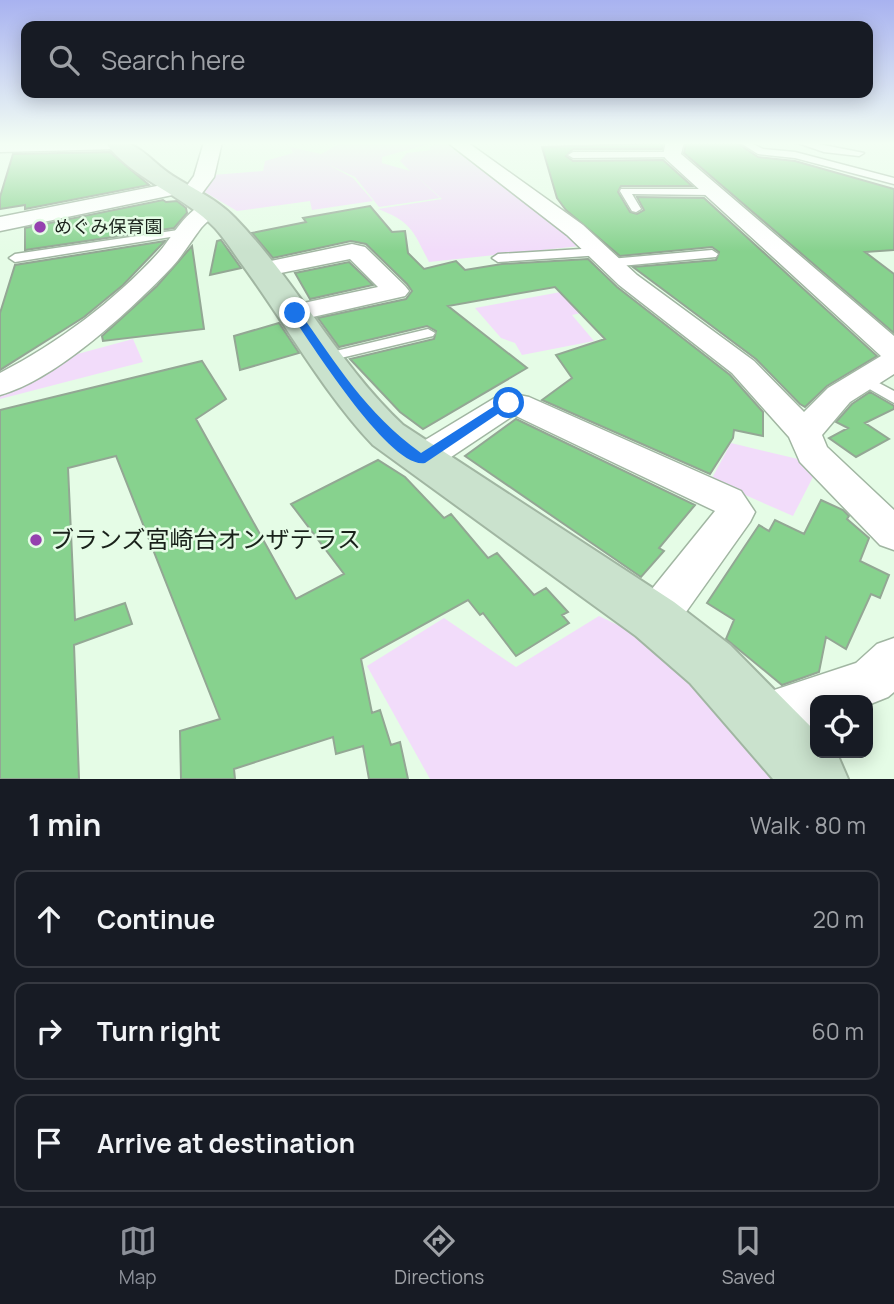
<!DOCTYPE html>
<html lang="en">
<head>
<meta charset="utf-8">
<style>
  body { margin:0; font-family:Manrope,"Noto Sans JP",sans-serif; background:#20242c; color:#f1f3f6 }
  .controls { position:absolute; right:21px; bottom:21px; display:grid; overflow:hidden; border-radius:14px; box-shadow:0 4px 18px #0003 }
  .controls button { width:63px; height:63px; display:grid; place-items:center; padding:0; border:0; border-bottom:2px solid #363941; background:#171b24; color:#f1f3f6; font:35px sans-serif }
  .stop { position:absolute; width:21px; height:21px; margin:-16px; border:5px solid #1a73e8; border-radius:50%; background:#fff }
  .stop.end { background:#1a73e8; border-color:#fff; box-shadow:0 2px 7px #0008 }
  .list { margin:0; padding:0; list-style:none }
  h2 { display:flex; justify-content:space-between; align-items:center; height:91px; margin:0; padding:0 28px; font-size:30px }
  h2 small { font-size:23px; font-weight:400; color:#9ea1a6 }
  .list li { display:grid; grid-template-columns:46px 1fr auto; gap:21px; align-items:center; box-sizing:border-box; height:98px; margin:0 14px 14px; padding:0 14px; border:2px solid #363941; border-radius:14px }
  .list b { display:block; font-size:26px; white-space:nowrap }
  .list em { font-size:23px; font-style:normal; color:#9ea1a6 }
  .icon { flex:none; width:38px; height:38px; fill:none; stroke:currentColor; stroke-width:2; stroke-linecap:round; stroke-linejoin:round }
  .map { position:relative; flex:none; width:894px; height:779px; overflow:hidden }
  .search { position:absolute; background:#171b24; box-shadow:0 4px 18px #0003; left:21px; right:21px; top:21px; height:77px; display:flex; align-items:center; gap:18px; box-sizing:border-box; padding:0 24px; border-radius:14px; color:#9ea1a6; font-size:26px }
  .sheet { height:427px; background:#171b24 }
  nav { display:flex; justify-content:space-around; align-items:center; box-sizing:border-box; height:98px; border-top:2px solid #363941; background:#171b24; font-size:19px; color:#9ea1a6 }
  nav a { display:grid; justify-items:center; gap:4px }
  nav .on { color:#8c9099 }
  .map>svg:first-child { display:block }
  .green { fill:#f2dcfa }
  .building { fill:#87d28e; stroke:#93a794; stroke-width:2 }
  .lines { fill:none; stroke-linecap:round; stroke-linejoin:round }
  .lane-casing { stroke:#a1b6a2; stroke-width:3 }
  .street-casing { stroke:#a1b6a2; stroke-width:3 }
  .secondary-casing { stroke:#a1b6a2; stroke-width:4 }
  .lane { fill:#fff; fill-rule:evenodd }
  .street { fill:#fff; fill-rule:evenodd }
  .secondary { fill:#cae2cd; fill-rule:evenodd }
  .route { fill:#1a73e8 }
  .poi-dot { fill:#9541af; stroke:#e5fce6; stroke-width:2.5 }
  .labels { text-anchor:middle; stroke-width:5; stroke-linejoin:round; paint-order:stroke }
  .far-poi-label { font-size:18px; fill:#19211a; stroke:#e5fce6; text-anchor:start }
  .near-poi-label { font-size:24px; fill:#19211a; stroke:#e5fce6; text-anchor:start }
</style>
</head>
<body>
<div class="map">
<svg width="894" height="779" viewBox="0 0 894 779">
  <rect width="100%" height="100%" fill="#e5fce6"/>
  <path class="green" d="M342,142l90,1 -50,14v6l28,8 -10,-10 7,-8 24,-3 -2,-3 12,-5h14l102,79 23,25 -151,16c-16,-31 -17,-40 -51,-53l64,-10 -29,-26 27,25 -61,9 -24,-30 -28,-13 26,14 20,23 -61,9 -2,-9 -73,10 -34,-20 10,-16 50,-4 2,-10 28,-8 -3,-6 31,7z
    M593,286l21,20 -42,9 22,26 -72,14 -7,-12 -14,-5 -26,-30z
    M133,339l10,23 -143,37v-4l70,-39z
    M731,443l67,16 15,18 -20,39 -82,-36z
    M599,616l52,25 70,66 56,72h-347l-63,-113 77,-48 72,49z"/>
  <path class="building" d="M663,143l-1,6h-89l-7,7 7,5 90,-1 29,26h-71l-3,6 12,20 7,2 7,-4 -7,-13 67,1 173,158 -50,30 -22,21 -5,-3 -44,-45 -123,-92 83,-7 3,-8 -7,-5 -92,9 -54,-46 -9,-12 -15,-51z
    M686,143h51l21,14 37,4 99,28v61l-29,2 29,22v59l-210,-180z
    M110,152l39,33 -124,24v-4l-25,4v-12l13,-43z
    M163,200l3,2 11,-1 9,7 1,5 -13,15 -149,22v-22z
    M370,206l22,26 13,-1 3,22 16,16 32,-8 9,9 37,-6 86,-5 29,28 113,88 33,37v24l-29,-6 -1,8 -23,36 -168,-74 30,-22 -16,-23 49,-16 -50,-52 -107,19 79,62 -104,61 -23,-17 -50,-53 84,-20 2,-8 -9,-5 -88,21 -21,-29 88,-19 6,-8 -5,-7 -41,-40 -15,-3 -78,17 -21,-25 54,-11 -3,-4z
    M221,240l20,28 -31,7 7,-34z
    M165,241l-42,44 -39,32 -84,53v-57l15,-48z
    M192,246l12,83 -101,12 -1,-5 55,-50z
    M349,262l24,23 -63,14 -15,-26z
    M279,323l20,30 -59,17 -6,-34z
    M202,361l24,38 -30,20 100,180 48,-25 -53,-70 87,-44 27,17 39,41 7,-4 37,44 9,-5 37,42 12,-7 22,24 -6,3 7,8 -53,33 -33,-43 -3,2 -12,-15 -107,59 11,54 8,-3 11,35 9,-3 8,37h-39l-6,-33 -27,8 -3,-17 -99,32 1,10h-54l-1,-48 40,-12 -104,-263 -48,12 7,152 50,-17 7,21 -58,21 5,134h-79v-369z
    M870,392l24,14v3l-29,14 24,16 -33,18 -27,-19 19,-10 -12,-6 16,-18z
    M516,419l179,86 -36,43 5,3 -23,26 -176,-121z
    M821,500l22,10 6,6 -2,3 22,19 -9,23 29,14 -9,23 -9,-4 -25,55 -20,-12 -7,35 -37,13 -56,-46 8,-19 -27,-17 52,-78 10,6 6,-11 29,14z"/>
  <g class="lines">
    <g class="lane-casing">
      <path id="lane" d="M739,142h10l14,7 32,3 99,26v6l-99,-26 -37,-4z
        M795,142h13l56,11 -5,3 -35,-4z
        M672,152l5,3 -2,2 -102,1 -5,-3 5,-3z
        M621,189h90l5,3 -5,3 -79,-1 9,15 -5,3 -4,-1 -12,-20z
        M185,229l4,1v4l-174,28 -6,-4 6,-4z
        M598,248l4,1v6l-104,7 -6,-4 6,-4z
        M712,250l6,4 -2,3 -106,10 -6,-4 6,-4z
        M428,329l7,4 -2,3 -109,26 -7,-4 2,-3z
        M864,375l30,16v12l-35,-20 -3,-3 3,-3z"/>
    </g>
    <g class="street-casing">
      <path id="street" d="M0,142h125l2,2 -9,5 -118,3z
        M204,142h18l-8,35 -17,23h-14l-3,-4 2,-3 -182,38v-14l177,-35 9,5 8,-11z
        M447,142h20l116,83 54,50 117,86 50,51 24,-24 53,-32 -215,-197 -3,-4 3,-13h18l-3,12 213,182v38l-44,28 -28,33 5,12 67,63v40l-14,-5 -80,-83 -11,-25 -57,-64 -113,-88 -52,-50z
        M209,203l8,1 3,5c-5,7 -13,12 -19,19 -10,13 -18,27 -29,39 -40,42 -116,113 -172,128v-22c58,-30 116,-73 160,-122 14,-16 26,-43 49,-48z
        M352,244l13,3 40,39 4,5 -4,5 -110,25 -10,-2 -4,-6 4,-6 93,-20 -28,-28 -89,18 -9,-2 -3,-5 3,-5z
        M509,393l20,4 212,94 14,21 -5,10 -79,111 -16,6 -16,-6 -6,-14 6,-14 76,-94 -201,-96 -81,54 -13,4 -13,-4 -5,-9 5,-9 91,-55z
        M894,638v54l-6,5 -20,8v-5h-53v24l-53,19 -18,-7 -7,-18 7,-18 112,-37 21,-19z"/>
    </g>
    <g class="secondary-casing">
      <path id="secondary" d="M105,142c37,-2 40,16 68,34 22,14 44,23 62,42 62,64 103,146 168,207l271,177 56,43 85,86v22h20l3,3 10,23h-75l-83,-96 -54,-47 -263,-191c-50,-53 -86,-119 -129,-178 -10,-13 -18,-27 -29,-39 -30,-32 -85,-50 -110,-86z"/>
    </g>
    <use href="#lane" class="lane"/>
    <use href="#street" class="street"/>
    <use href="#secondary" class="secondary"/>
  </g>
  <linearGradient id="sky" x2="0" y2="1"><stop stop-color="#a8b2f0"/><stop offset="0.57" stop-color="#f3fef4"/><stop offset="1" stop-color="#f3fef4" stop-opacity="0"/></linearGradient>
  <rect width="894" height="251" fill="url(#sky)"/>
  <path class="route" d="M291,310h7c40,56 67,102 123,143l83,-53h9l1,3 -89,60c-35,7 -116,-123 -135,-150z"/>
  <g class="poi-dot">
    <circle cx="40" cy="227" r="7"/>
    <circle cx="36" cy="540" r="7"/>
  </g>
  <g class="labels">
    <g class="far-poi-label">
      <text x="54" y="233">めぐみ保育園</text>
    </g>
    <g class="near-poi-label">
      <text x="50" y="548">ブランズ宮崎台オンザテラス</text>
    </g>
  </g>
</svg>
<div class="controls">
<button><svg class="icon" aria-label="locate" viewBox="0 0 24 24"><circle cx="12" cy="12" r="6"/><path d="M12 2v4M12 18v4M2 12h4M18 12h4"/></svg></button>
</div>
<div class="stop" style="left:509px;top:403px"></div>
<div class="stop end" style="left:295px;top:313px"></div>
<div class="search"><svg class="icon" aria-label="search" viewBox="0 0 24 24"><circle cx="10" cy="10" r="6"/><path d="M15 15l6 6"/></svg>Search here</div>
</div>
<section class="sheet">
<h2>1 min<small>Walk · 80 m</small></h2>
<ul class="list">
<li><svg class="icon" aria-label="ahead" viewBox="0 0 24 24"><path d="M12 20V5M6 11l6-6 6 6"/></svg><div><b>Continue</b></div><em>20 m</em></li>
<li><svg class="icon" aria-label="right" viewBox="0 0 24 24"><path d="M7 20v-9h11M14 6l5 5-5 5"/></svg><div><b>Turn right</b></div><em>60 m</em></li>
<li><svg class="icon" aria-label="arrive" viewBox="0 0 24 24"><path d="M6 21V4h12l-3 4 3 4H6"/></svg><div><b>Arrive at destination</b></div></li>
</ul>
</section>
<nav>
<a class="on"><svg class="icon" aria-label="map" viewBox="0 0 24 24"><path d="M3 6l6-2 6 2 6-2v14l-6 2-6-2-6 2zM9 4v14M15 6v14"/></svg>Map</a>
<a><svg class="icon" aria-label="directions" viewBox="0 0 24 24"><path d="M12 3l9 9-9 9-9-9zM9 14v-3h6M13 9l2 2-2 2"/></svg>Directions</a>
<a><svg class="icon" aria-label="saved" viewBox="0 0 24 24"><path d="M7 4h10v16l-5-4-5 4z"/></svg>Saved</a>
</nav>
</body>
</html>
